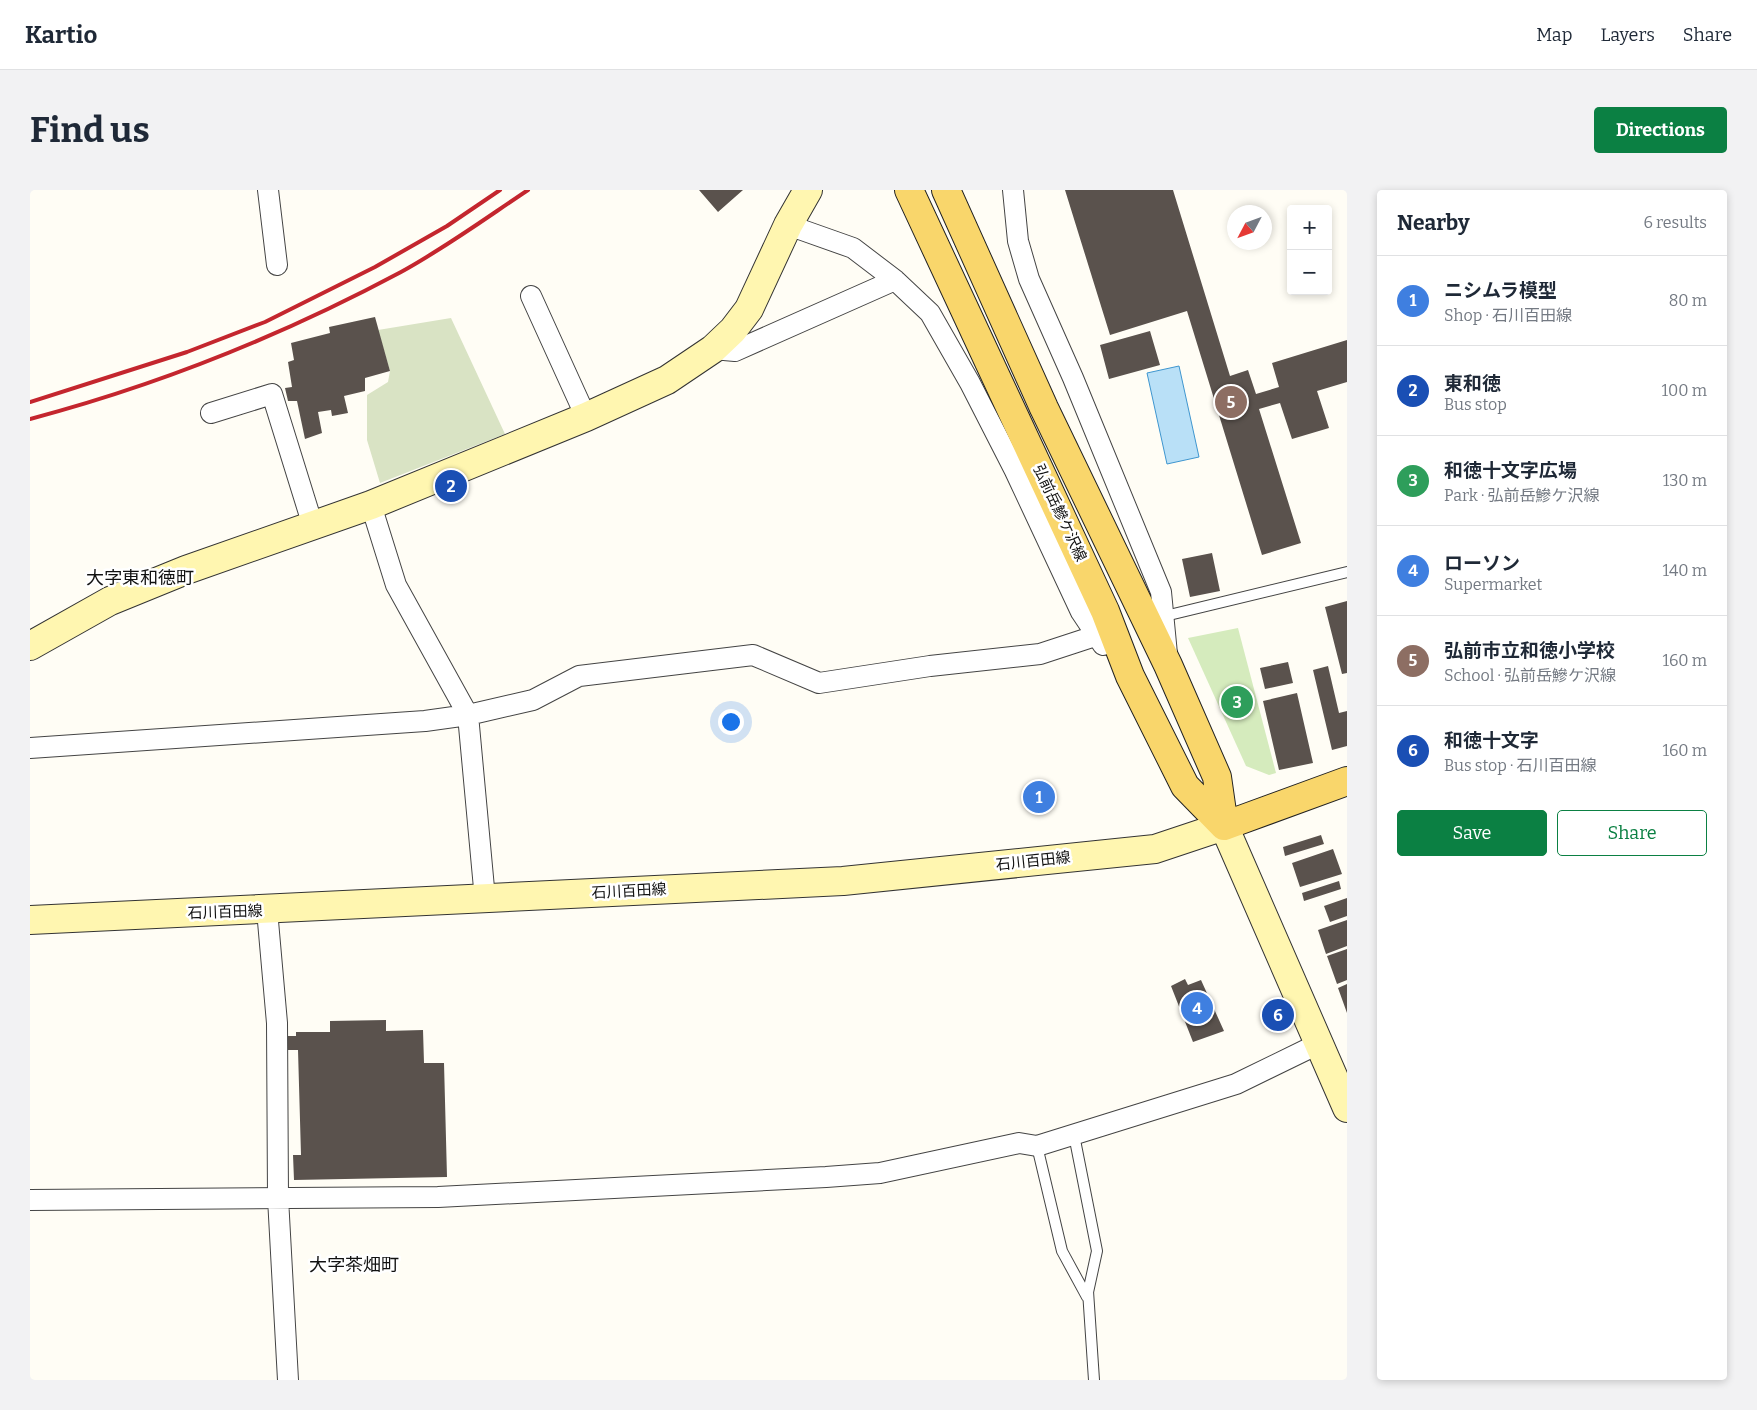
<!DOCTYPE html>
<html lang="en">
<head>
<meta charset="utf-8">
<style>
  body { margin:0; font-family:Bitter,"Noto Sans JP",serif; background:#f2f2f3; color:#1f2937 }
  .controls { position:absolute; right:15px; top:15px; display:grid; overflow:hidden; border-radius:5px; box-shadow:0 2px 8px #0003 }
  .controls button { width:45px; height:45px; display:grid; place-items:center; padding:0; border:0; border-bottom:1px solid #e0e1e3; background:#fff; color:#1f2937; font:25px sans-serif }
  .compass { position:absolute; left:1197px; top:15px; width:45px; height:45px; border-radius:50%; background:#fff; box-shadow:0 2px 8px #0003; rotate:229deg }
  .you { position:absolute; left:700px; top:531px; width:18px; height:18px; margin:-12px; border:4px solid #fff; border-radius:50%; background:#1a73e8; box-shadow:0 0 0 8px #1a73e833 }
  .badge { display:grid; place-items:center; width:32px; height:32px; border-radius:50%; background:#0b8043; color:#fff; font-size:16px; font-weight:700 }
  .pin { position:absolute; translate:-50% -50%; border:2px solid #fff; box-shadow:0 1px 5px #0006 }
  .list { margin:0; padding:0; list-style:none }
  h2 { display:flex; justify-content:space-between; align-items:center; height:65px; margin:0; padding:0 20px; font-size:21px }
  h2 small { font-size:16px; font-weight:400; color:#747a83 }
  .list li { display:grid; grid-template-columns:32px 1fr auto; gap:15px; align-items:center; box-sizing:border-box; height:90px; padding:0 20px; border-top:1px solid #e0e1e3 }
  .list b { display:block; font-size:19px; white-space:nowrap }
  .list p { margin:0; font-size:16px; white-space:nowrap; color:#747a83 }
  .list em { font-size:16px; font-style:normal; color:#747a83 }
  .actions { display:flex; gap:10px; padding:15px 20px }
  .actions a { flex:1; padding:11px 0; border:1px solid #0b8043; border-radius:5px; text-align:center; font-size:18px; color:#0b8043 }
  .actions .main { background:#0b8043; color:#fff }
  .map { position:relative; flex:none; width:1317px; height:1190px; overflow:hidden; border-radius:5px }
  header { display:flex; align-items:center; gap:30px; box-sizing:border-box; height:70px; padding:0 25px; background:#fff; border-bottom:1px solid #e0e1e3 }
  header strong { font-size:24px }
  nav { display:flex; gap:28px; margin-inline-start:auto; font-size:18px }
  .intro { display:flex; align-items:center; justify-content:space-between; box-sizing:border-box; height:120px; padding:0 30px }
  h1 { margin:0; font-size:35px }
  .button { padding:12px 22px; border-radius:5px; background:#0b8043; color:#fff; font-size:18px; font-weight:700 }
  main { display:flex; gap:30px; padding:0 30px }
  aside { flex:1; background:#fff; border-radius:5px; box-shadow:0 2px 8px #0003 }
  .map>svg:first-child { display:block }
  .green { fill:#d5ebbd }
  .cemetery { fill:#d9e3c4 }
  .water { fill:#b9e0f7; stroke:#3f96cf }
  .building { fill:#5a524d }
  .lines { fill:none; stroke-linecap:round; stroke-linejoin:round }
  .lane-casing { stroke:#444; stroke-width:12 }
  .street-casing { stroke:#444; stroke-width:22 }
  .secondary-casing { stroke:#333; stroke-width:30 }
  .primary-casing { stroke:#222; stroke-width:30 }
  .lane { stroke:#fff; stroke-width:10 }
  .street { stroke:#fff; stroke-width:20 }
  .secondary { stroke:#fff6b0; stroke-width:28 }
  .primary { stroke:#f9d66b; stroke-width:28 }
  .rail { stroke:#c4262e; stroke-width:4 }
  .labels { text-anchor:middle; stroke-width:5; stroke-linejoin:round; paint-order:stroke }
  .street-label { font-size:15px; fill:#111; stroke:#fff }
  .quarter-label { font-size:18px; fill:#111; stroke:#fff }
</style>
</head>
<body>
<header>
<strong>Kartio</strong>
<nav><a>Map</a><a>Layers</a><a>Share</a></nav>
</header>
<div class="intro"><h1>Find us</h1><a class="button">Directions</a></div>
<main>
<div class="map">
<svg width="1317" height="1190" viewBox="0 0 1317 1190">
  <rect width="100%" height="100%" fill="#fffdf5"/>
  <path class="green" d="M1208,438l38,145 -7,2 -23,-9 -58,-128z"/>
  <path class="cemetery" d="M421,128l54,116 -125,49 -13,-43v-45l21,-13 2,-11 -12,-41z"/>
  <path class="water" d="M1149,176l20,91 -32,7 -20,-91z"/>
  <path class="building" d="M669,0h44l-25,22z
    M1035,0h108l57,186 18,-6 8,24 23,-7 -7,-24 75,-23v42l-30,9 12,37 -37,11 -12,-36 -21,6 42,134 -39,12 -75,-244 -77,24z
    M345,127l15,54 -25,7v13l-21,5 4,17 -16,3 -1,-6 -13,2 4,21 -17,6 -8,-38h-9l-3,-13 7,-1 -4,-25 6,-2 -3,-17 39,-10 -1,-6z
    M1120,141l10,34 -51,14 -9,-34z
    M1182,363l8,38 -30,6 -8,-38z
    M1317,411v72l-5,1 -17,-67z
    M1258,472l5,21 -28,6 -5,-21z
    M1298,476l11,47 8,-2v35l-15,4 -19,-80z
    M1267,503l16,70 -34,7 -16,-69z
    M1291,645l3,9 -39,12 -2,-9z
    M1303,659l9,25 -42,13 -8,-24z
    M1309,691l2,8 -37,12 -2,-8z
    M1317,708v18l-17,6 -6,-16z
    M1317,730v26l-21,8 -8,-24z
    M1317,759v31l-10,4 -10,-28z
    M1155,789l3,6 13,-5 23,51 -31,11 -22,-56z
    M1317,794v29l-9,-25z
    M356,830v11l37,-1 1,33h20l3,114 -153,3 -1,-25h8l-3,-105h-13l-1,-14h12v-4h34v-11z"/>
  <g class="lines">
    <g class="lane-casing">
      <path id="lane" d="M1135,426l182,-44
        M1007,956l25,105 25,46 10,-46 -23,-116
        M1058,1101l6,89"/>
    </g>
    <g class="street-casing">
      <path id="street" d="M238,0l9,75
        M983,0l5,51 11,38 44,99 88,214 6,62
        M758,35l65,23 42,32 35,33 40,70 45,88 66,141 22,33
        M501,106l55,121
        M683,159l22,2 160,-71
        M181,223l61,-19 41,132
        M341,315l25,80 72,130 17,184
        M0,558l395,-27 43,-6 65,-15 46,-24 174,-21 66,28 111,-17 110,-12 55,-18
        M237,720l10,113 1,175 10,182
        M0,1010l408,-3 388,-20 54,-4 139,-30 18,3 199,-62 82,-40"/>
    </g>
    <g class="secondary-casing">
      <path id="secondary" d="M0,456l80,-45 76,-31 185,-65 215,-88 81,-37 46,-31 20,-19 16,-21 39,-84 20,-35
        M0,730l813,-39 312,-32 69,-23 123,282"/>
    </g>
    <g class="primary-casing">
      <path id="primary" d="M879,0l196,421 25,65 55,110 39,40
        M916,0l98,218 124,257 49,112 7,49
        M1194,636l123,-45"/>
    </g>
    <use href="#lane" class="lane"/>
    <use href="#street" class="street"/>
    <use href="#secondary" class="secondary"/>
    <use href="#primary" class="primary"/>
    <path class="rail" d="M0,212l157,-50 78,-30 110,-55 72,-41 53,-36
      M0,229c129,-34 253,-84 371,-147 44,-24 85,-54 127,-82"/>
  </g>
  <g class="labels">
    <g class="street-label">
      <text transform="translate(1030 323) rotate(65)" y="5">弘前岳鰺ケ沢線</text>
      <text transform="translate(1003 671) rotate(-6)" y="5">石川百田線</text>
      <text transform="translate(599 701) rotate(-3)" y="5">石川百田線</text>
      <text transform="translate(195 722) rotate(-2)" y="5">石川百田線</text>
    </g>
    <g class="quarter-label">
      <text x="110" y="394">大字東和徳町</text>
      <text x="324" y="1081">大字茶畑町</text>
    </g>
  </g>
</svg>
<div class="controls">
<button>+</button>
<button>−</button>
</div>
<svg class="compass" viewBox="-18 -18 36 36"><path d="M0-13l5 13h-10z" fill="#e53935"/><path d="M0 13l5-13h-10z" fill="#747a83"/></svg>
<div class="you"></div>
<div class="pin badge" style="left:1009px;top:607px;background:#3f7fe0">1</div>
<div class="pin badge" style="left:421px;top:296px;background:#1a4fb4">2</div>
<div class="pin badge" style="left:1207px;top:512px;background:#2e9e5b">3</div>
<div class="pin badge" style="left:1167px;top:818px;background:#3f7fe0">4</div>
<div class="pin badge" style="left:1201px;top:212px;background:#8d6e63">5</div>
<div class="pin badge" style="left:1248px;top:825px;background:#1a4fb4">6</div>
</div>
<aside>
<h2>Nearby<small>6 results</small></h2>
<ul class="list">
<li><span class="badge" style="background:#3f7fe0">1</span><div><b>ニシムラ模型</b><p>Shop · 石川百田線</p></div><em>80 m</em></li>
<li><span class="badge" style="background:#1a4fb4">2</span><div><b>東和徳</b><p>Bus stop</p></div><em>100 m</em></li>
<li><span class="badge" style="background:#2e9e5b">3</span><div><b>和徳十文字広場</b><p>Park · 弘前岳鰺ケ沢線</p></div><em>130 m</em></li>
<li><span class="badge" style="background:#3f7fe0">4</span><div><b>ローソン</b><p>Supermarket</p></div><em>140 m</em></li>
<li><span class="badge" style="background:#8d6e63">5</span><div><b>弘前市立和徳小学校</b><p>School · 弘前岳鰺ケ沢線</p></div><em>160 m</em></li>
<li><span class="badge" style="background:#1a4fb4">6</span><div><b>和徳十文字</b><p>Bus stop · 石川百田線</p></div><em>160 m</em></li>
</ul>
<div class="actions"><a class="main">Save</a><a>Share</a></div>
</aside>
</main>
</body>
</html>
